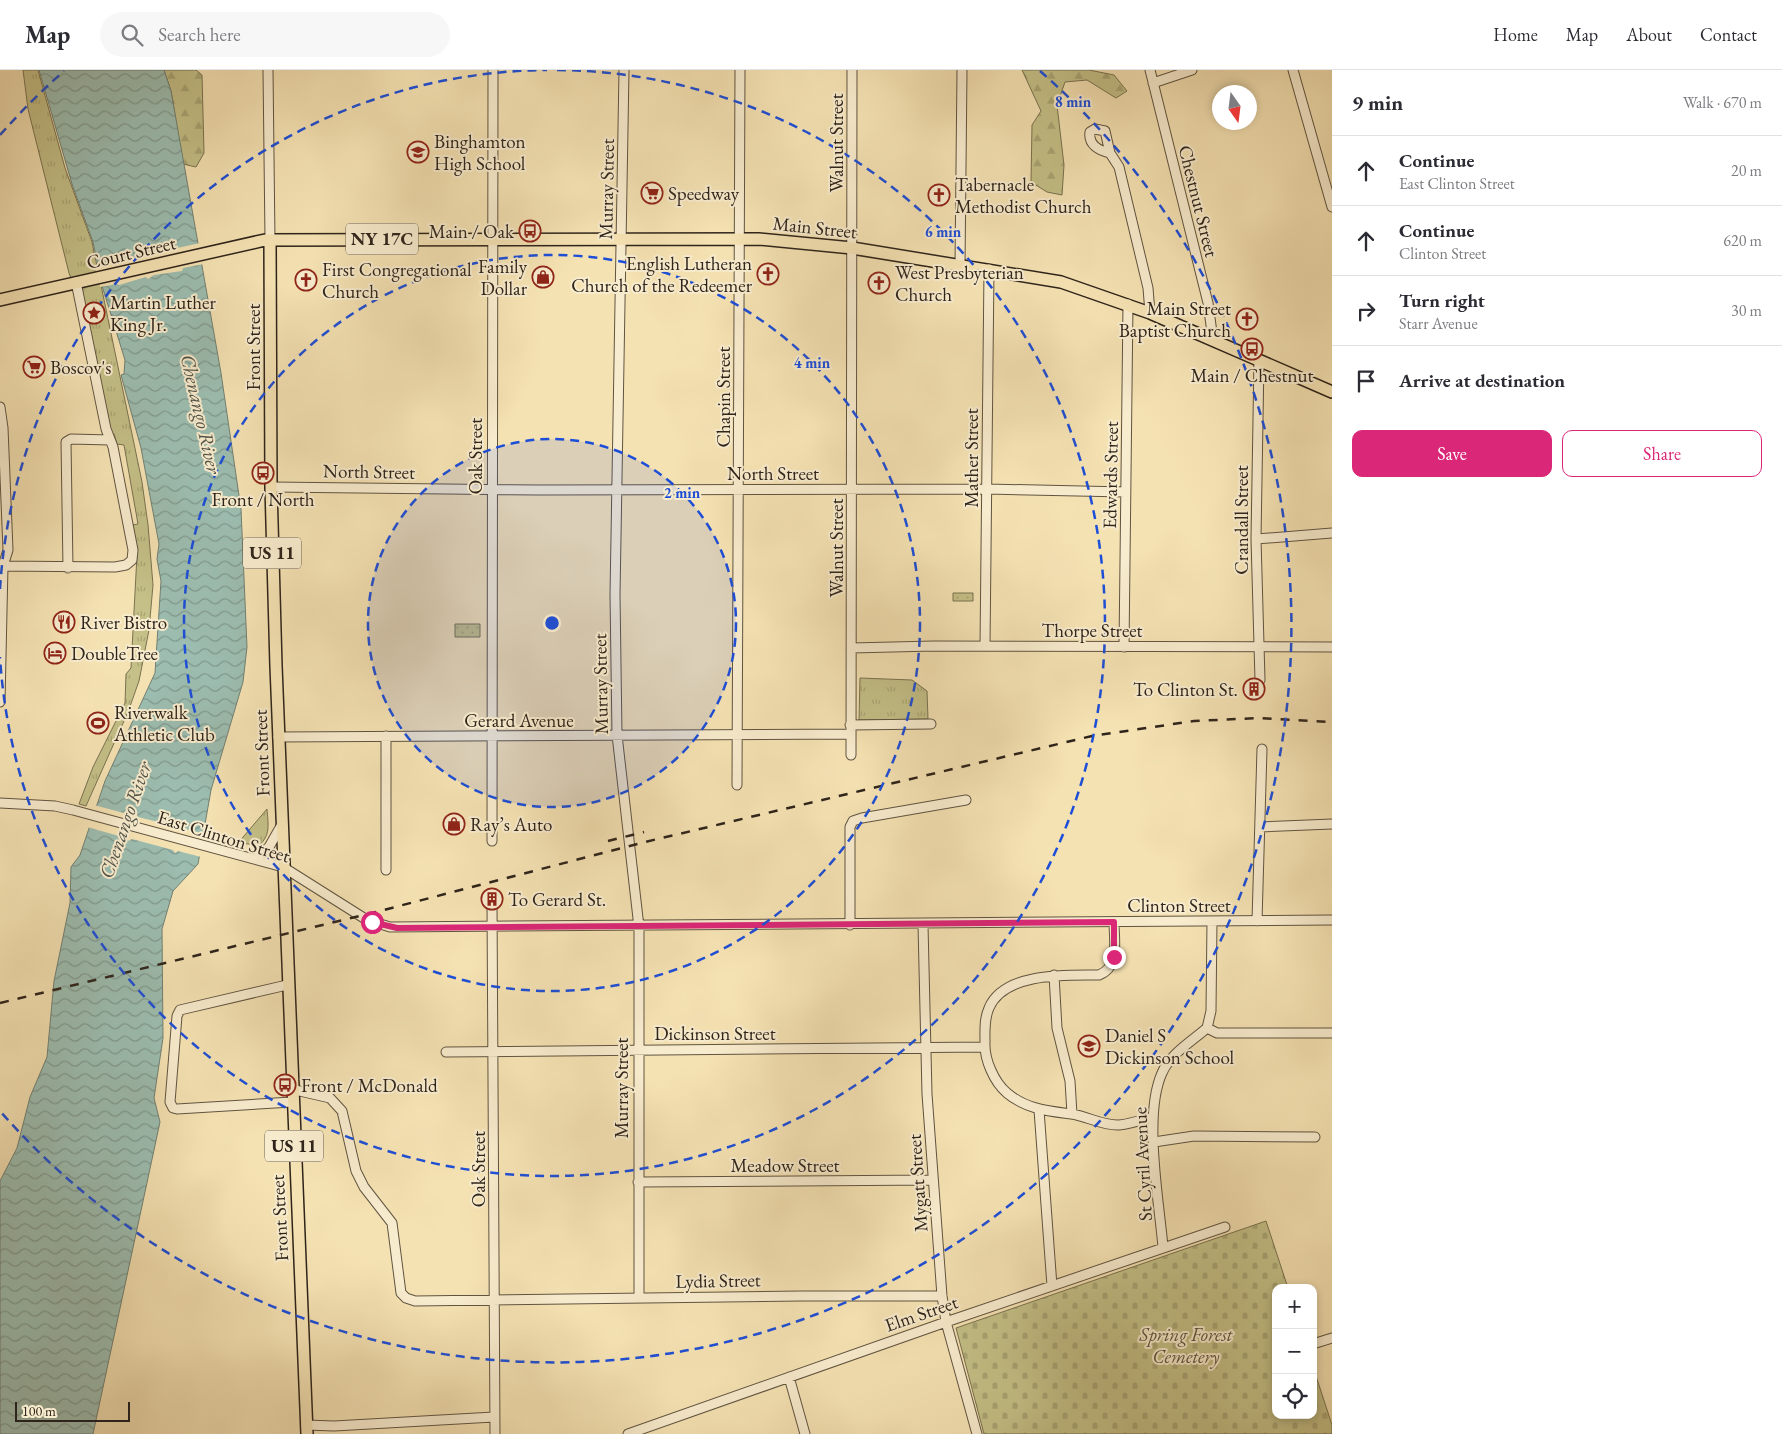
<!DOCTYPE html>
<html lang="en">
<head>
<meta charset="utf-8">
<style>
  body { margin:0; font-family:"EB Garamond",serif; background:#f7f7f7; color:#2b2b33 }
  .controls { position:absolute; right:15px; bottom:15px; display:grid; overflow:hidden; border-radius:10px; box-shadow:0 2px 8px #0003 }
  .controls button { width:45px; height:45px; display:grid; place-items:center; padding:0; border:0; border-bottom:1px solid #e1e1e2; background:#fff; color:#2b2b33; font:25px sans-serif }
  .compass { position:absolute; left:1212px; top:15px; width:45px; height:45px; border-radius:50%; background:#fff; box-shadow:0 2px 8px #0003; rotate:166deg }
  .scale { position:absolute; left:15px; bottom:12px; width:115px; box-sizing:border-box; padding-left:5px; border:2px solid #2e241b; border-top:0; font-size:14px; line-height:18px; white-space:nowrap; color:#2e241b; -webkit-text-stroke:4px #f8ecce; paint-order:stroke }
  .stop { position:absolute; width:15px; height:15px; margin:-11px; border:4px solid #db2777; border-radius:50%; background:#fff }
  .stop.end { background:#db2777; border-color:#fff; box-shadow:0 1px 5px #0008 }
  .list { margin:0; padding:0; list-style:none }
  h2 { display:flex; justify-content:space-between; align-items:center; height:65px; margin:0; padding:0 20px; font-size:21px }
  h2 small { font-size:16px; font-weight:400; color:#7c7c81 }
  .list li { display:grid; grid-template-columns:32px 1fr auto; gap:15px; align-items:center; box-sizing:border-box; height:70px; padding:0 20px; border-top:1px solid #e1e1e2 }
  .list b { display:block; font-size:19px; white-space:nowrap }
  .list p { margin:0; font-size:16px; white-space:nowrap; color:#7c7c81 }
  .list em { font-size:16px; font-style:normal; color:#7c7c81 }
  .actions { display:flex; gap:10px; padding:15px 20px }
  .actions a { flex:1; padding:11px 0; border:1px solid #db2777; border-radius:10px; text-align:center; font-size:18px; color:#db2777 }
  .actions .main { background:#db2777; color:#fff }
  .icon { flex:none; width:28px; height:28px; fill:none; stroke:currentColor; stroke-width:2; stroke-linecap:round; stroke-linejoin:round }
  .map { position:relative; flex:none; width:1332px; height:1364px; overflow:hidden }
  header { display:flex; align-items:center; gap:30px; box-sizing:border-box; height:70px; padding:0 25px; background:#fff; border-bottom:1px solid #e1e1e2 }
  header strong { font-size:24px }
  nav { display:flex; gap:28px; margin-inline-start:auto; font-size:18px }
  .search { width:350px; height:45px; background:#f7f7f7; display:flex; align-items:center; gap:12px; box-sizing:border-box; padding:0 18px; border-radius:28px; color:#7c7c81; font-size:19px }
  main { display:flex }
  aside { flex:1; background:#fff }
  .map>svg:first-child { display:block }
  .grass { fill:url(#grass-dots); stroke:#797251 }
  .forest { fill:url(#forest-firs); stroke:#797251 }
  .cemetery { fill:url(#cemetery-stones); stroke:#797251 }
  .park { fill:url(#park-tufts); stroke:#797251 }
  .water { fill:url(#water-waves); stroke:#708074 }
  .pier { fill:#f5e2b3 }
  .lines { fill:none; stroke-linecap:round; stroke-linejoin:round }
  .minor-casing { stroke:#605441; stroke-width:11 }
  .major-casing { stroke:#2e241b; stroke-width:14 }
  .minor { stroke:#f8ecce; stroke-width:9 }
  .major { stroke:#f5e2b3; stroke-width:11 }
  .rail { stroke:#2e241b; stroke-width:2.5; stroke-dasharray:9 9; stroke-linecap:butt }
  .route { stroke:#db2777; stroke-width:6 }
  .ring { fill:none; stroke:#1d4ed8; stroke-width:2.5; stroke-dasharray:9 6 }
  .labels { text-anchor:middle; stroke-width:4; stroke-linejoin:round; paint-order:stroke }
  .shield { fill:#f8ecce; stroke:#6b6051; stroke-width:1 }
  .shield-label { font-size:18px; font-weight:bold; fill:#2e241b }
  .poi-label { font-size:19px; fill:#2e241b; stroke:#f8ecce; text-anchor:start }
  .street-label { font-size:19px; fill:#2e241b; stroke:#f8ecce }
  .park-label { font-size:19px; font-style:italic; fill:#5b533b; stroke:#f8ecce }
  .water-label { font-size:20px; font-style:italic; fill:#4f5248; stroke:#f8ecce }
  .centre { fill:#1d4ed8; stroke:#f8ecce; stroke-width:2.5 }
  .ring-label { font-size:15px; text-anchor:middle; font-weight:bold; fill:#1d4ed8; stroke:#f8ecce; stroke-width:4; stroke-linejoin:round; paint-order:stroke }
</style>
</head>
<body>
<header>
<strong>Map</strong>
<div class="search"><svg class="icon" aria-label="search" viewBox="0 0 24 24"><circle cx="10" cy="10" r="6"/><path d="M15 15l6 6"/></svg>Search here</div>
<nav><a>Home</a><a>Map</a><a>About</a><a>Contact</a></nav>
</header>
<main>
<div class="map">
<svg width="1332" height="1364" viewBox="0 0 1332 1364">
  <defs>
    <pattern id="grass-dots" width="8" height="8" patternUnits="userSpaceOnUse" patternTransform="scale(1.25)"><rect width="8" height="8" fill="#c4c087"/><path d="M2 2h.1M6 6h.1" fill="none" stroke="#a9a574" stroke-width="1.8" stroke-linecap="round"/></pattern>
    <pattern id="forest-firs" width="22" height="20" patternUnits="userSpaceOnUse" patternTransform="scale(1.25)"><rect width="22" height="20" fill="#c4c087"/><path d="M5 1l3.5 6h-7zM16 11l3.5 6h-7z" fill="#a9a574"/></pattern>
    <pattern id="cemetery-stones" width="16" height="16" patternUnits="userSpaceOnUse" patternTransform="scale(1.25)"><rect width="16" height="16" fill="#c4c087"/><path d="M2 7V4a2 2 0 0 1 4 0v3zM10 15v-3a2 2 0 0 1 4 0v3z" fill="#a9a574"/></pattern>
    <pattern id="park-tufts" width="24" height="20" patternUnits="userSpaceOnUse" patternTransform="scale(1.25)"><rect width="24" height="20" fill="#c4c087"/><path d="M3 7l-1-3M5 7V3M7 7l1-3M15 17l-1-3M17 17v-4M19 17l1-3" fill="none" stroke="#a9a574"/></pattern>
    <pattern id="water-waves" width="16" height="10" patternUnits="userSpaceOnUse" patternTransform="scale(1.25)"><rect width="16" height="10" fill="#9cbdb0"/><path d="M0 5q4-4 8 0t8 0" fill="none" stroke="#80998e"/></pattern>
  </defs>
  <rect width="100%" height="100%" fill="#f5e2b3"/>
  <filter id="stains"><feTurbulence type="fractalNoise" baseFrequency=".004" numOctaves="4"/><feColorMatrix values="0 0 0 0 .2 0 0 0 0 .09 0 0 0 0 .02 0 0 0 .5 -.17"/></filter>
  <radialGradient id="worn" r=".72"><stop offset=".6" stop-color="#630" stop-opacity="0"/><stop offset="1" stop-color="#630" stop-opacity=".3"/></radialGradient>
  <path class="grass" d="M953,523h20v8h-20z
    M455,554h25v13h-25z"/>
  <path class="forest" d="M164,0h32l6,5 2,78 -8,14 -13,-3 -12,-73z
    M1022,0h67l25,5 13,16 -11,7 -29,-18 -22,2 -8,23 7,60 -2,30 -15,-3 -16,-10 1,-57 9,-14z"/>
  <path class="cemetery" d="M1266,1151l22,67h-12v127h37v-48l19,58v9h-348l-28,-106z"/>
  <path class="park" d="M23,0h15l27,98 27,74 50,240 6,43 5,60 -4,45 -10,51 -11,31 -42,94 -7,-2 14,-37 32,-64 1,-29 5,-6 6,-113 -5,-30 6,-1 -14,-79 -7,-1 -3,-10h-11l-27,-143 -7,-18 -41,-164z
    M860,608l52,2 15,11 1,28 -69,1z
    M267,739c1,14 4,27 -8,36l-21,-2z"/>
  <path class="water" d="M39,0h125l7,21 50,282 20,136 6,138 -4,35 -32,108 -13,74 -25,27 -11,38 1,109 -9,60 6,24 -67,312h-93v-253l17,-33 13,-51 17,-40 7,-76 16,-78 1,-36 9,-12 25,-74 50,-108 6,-92 -4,-22 2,-15 -18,-96 -20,-73 3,-1 1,-14 -22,-71 -10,-47 -21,-58z"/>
  <path class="pier" d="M200,173l4,21 -21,4 -1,3 -28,4 -6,4 -2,-2 -27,8 -2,-1 -17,3 -5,-20 23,-7 24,-4 1,-2h7z
    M94,735l37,10 5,-3 2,5 40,10 5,-2 2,4 20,5 -4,23 -23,-6 -3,2 -2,-3 -41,-11 -4,2 -2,-3 -39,-11z"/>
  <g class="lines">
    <g class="minor-casing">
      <path id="minor" d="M268,0l2,170
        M624,0l-9,525 2,140 22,192v370
        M1150,0l58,233 5,37
        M1293,0l39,137
        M1153,13l39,-13
        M1095,59l10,2 5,22c-10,-2 -22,-8 -20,-21z
        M1110,83l9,14 29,121 2,25
        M960,195l2,-195
        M1259,290l-3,179 4,141
        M0,337l3,21 5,122 -5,16 -3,136
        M271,417l269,3 447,-1 139,3
        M1256,469l76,-6
        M0,496l115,1 11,-2 6,-5 1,-10 -20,-103 -7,-18 -30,-147
        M68,498l-2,-126 5,-3 39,1
        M985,576l4,-377
        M1124,577l4,-343
        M851,578l83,-2 398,1
        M850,655l81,-1
        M278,667l572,-3
        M851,685l1,-685
        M737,715l3,-715
        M0,733l55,3 18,4 210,57 84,53 23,7 942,-7
        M1260,757l72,-3
        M492,771l1,-771
        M255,789l14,-12 12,-21
        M386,800v-134
        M492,833l3,531
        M1257,851l5,-172
        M1114,852c0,18 6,45 -15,53 -32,0 -95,-3 -110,33 -5,11 -4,23 -4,34 -1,17 9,40 22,51 19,16 41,18 64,21 16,2 32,12 48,11 11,-1 23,-5 33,-8
        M850,855v-98l3,-6 9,-3 104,-18
        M923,855l4,169 15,202 4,26 31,112
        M1054,905l3,53 13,53 2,33
        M287,915l-107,25 -3,6 -7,86 3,6 4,1 115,-7
        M1207,958l10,5h115
        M446,982l539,-5
        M291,1019l39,9 12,13 14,60 8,16 28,36 9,70 5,5 9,3 386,-5h141
        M1039,1040l13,176
        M1154,1072l40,-6 121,1
        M638,1112l295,-2
        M1163,1177c-4,-47 -20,-132 -1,-174 8,-19 30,-32 45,-45l4,-17 1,-90
        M1316,1273l16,-5
        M789,1307l16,57
        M306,1355l28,1 160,-9
        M628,1364l318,-112 279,-95"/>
    </g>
    <g class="major-casing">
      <path id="major" d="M270,170l1,247 5,179 31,768
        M0,230l265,-60 494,-1 93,9 209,34 89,31 182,79"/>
    </g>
    <use href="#minor" class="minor"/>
    <use href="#major" class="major"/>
    <path class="rail" d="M608,771l36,-9
      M0,933l376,-91 269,-70 447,-106 102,-15 65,-3 73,4"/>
  </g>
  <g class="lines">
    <path class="route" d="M372,852l25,6 717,-6v35"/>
  </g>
  <circle cx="552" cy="553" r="184" fill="#1d4ed8" fill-opacity=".12"/>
  <g class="ring">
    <circle cx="552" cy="553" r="184"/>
    <circle cx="552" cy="553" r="368"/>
    <path d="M0 519A553 553 0 0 1 547 0M557 0A553 553 0 1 1 0 587"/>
    <path d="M0 65A737 737 0 0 1 64 1M1040 1A737 737 0 1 1 0 1041"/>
  </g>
  <defs>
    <g id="school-ring" transform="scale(1.125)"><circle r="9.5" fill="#f8ecce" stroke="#8f2418" stroke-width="1.5"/><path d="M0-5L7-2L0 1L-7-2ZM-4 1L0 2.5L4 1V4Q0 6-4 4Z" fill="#8f2418"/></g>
    <g id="supermarket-ring" transform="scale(1.125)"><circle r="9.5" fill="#f8ecce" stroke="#8f2418" stroke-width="1.5"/><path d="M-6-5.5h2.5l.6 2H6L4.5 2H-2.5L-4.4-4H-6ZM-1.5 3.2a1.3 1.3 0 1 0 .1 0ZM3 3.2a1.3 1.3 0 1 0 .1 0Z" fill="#8f2418"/></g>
    <g id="church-ring" transform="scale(1.125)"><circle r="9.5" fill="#f8ecce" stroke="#8f2418" stroke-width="1.5"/><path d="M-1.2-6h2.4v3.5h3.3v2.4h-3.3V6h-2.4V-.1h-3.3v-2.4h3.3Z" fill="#8f2418"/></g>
    <g id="bus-ring" transform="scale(1.125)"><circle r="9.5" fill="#f8ecce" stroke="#8f2418" stroke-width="1.5"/><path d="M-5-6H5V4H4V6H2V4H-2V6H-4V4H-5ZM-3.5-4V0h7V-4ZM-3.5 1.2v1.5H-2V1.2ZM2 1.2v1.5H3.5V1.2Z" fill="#8f2418"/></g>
    <g id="shop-ring" transform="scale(1.125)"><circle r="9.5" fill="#f8ecce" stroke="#8f2418" stroke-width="1.5"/><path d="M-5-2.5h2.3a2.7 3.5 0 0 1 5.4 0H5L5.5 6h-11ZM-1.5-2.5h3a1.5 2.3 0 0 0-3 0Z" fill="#8f2418"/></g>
    <g id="sight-ring" transform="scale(1.125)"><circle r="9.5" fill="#f8ecce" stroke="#8f2418" stroke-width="1.5"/><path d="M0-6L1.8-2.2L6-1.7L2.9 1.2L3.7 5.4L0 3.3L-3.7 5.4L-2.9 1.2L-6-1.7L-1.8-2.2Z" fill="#8f2418"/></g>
    <g id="restaurant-ring" transform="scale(1.125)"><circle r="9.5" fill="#f8ecce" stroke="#8f2418" stroke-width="1.5"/><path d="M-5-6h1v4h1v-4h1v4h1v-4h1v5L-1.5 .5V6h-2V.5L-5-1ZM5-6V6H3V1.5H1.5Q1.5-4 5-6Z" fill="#8f2418"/></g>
    <g id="hotel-ring" transform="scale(1.125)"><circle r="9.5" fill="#f8ecce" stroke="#8f2418" stroke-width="1.5"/><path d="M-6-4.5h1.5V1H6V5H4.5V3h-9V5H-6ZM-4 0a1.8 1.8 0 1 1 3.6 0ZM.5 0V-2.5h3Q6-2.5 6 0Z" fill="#8f2418"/></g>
    <g id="building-ring" transform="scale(1.125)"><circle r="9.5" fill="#f8ecce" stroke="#8f2418" stroke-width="1.5"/><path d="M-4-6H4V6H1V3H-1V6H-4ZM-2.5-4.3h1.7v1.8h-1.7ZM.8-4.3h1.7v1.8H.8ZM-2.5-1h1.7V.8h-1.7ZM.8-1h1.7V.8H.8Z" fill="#8f2418"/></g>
    <g id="stadium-ring" transform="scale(1.125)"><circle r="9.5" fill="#f8ecce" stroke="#8f2418" stroke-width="1.5"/><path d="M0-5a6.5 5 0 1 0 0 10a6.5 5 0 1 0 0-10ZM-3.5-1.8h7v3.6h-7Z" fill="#8f2418"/></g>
  </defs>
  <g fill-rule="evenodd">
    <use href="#school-ring" x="418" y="82"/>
    <use href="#supermarket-ring" x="652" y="123"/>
    <use href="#church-ring" x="939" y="125"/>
    <use href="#bus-ring" x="530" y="161"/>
    <use href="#church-ring" x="768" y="204"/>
    <use href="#shop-ring" x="543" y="207"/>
    <use href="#church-ring" x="306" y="210"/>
    <use href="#church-ring" x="879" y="213"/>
    <use href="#sight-ring" x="94" y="243"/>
    <use href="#church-ring" x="1247" y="249"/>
    <use href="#bus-ring" x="1252" y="279"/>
    <use href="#supermarket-ring" x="34" y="297"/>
    <use href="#bus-ring" x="263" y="403"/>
    <use href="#restaurant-ring" x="64" y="552"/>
    <use href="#hotel-ring" x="55" y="583"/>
    <use href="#building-ring" x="1254" y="619"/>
    <use href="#stadium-ring" x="98" y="653"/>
    <use href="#shop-ring" x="454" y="754"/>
    <use href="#building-ring" x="492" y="829"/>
    <use href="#school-ring" x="1089" y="976"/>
    <use href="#bus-ring" x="285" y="1015"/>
  </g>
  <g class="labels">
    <g class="shield">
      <rect x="346" y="153.5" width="72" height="31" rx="4"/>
      <rect x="243" y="467.5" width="58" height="31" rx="4"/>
      <rect x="265" y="1060.5" width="58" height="31" rx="4"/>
    </g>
    <g class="shield-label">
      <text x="382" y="175">NY 17C</text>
      <text x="272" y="489">US 11</text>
      <text x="294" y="1082">US 11</text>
    </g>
    <g class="poi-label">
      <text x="434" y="78">Binghamton<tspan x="434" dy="22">High School</tspan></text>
      <text x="955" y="121">Tabernacle<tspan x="955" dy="22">Methodist Church</tspan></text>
      <text x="668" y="130">Speedway</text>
      <text x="514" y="168" text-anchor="end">Main / Oak</text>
      <text x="752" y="200" text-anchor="end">English Lutheran<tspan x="752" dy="22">Church of the Redeemer</tspan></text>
      <text x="527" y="203" text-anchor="end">Family<tspan x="527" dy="22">Dollar</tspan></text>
      <text x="322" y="206">First Congregational<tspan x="322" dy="22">Church</tspan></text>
      <text x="895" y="209">West Presbyterian<tspan x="895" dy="22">Church</tspan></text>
      <text x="110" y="239">Martin Luther<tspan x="110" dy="22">King Jr.</tspan></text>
      <text x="1231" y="245" text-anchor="end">Main Street<tspan x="1231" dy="22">Baptist Church</tspan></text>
      <text x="50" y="304">Boscov's</text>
      <text x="1252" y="312" text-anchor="middle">Main / Chestnut</text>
      <text x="263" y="436" text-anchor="middle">Front / North</text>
      <text x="80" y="559">River Bistro</text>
      <text x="71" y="590">DoubleTree</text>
      <text x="1238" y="626" text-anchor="end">To Clinton St.</text>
      <text x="114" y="649">Riverwalk<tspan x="114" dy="22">Athletic Club</tspan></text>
      <text x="470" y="761">Ray’s Auto</text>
      <text x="508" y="836">To Gerard St.</text>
      <text x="1105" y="972">Daniel S<tspan x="1105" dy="22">Dickinson School</tspan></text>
      <text x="301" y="1022">Front / McDonald</text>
    </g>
    <g class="street-label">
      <text transform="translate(836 73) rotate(-90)" y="7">Walnut Street</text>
      <text transform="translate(606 119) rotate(-89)" y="7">Murray Street</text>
      <text transform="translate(1199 131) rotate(76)" y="7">Chestnut Street</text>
      <text transform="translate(815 157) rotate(6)" y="7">Main Street</text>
      <text transform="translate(131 182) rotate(-13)" y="7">Court Street</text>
      <text transform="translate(253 277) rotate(-90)" y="7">Front Street</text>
      <text transform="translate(723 327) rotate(-90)" y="7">Chapin Street</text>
      <text transform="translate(475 386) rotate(-90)" y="7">Oak Street</text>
      <text transform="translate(971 388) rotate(-90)" y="7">Mather Street</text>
      <text transform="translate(369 401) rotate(1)" y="7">North Street</text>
      <text x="773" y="410">North Street</text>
      <text transform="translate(1110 405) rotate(-89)" y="7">Edwards Street</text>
      <text transform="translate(1241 450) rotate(-90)" y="7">Crandall Street</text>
      <text transform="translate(836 478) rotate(-90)" y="7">Walnut Street</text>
      <text x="1092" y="567">Thorpe Street</text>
      <text transform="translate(600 614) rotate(-91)" y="7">Murray Street</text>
      <text x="519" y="657">Gerard Avenue</text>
      <text transform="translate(261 683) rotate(-92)" y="7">Front Street</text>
      <text transform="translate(224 766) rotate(17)" y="7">East Clinton Street</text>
      <text x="1179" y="842">Clinton Street</text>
      <text x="715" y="970">Dickinson Street</text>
      <text transform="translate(621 1018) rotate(-90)" y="7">Murray Street</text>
      <text transform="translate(1142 1094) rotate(-93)" y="7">St Cyril Avenue</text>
      <text x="785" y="1102">Meadow Street</text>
      <text transform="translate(478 1099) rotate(-90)" y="7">Oak Street</text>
      <text transform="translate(917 1113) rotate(-94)" y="7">Mygatt Street</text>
      <text transform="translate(279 1148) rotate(-93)" y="7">Front Street</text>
      <text transform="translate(718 1210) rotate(-1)" y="7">Lydia Street</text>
      <text transform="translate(921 1243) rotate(-19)" y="7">Elm Street</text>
    </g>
    <g class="park-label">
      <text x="1186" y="1271">Spring Forest<tspan x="1186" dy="22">Cemetery</tspan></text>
    </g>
    <g class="water-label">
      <text transform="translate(201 344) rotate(77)" y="7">Chenango River</text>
      <text transform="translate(125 750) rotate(-71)" y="7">Chenango River</text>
    </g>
  </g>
  <circle cx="552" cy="553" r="8" class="centre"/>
  <g class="ring-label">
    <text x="1073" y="37">8 min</text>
    <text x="943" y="167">6 min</text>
    <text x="812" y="298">4 min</text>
    <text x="682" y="428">2 min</text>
  </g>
  <rect width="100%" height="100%" filter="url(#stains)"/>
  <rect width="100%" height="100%" fill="url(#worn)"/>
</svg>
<div class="controls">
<button>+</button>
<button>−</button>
<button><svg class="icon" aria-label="locate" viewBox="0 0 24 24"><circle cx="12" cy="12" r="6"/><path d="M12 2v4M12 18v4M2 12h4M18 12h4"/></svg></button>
</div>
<svg class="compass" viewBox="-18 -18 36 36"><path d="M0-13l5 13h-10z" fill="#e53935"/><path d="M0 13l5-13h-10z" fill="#7c7c81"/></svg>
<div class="scale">100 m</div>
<div class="stop" style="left:372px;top:852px"></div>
<div class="stop end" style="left:1114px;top:887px"></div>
</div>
<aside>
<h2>9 min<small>Walk · 670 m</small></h2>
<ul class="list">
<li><svg class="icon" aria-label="ahead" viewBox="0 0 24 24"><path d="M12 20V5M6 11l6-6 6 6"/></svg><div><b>Continue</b><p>East Clinton Street</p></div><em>20 m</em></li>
<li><svg class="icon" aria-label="ahead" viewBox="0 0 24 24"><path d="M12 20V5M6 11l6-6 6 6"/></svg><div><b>Continue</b><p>Clinton Street</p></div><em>620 m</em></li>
<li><svg class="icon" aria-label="right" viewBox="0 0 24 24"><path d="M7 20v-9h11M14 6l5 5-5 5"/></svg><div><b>Turn right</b><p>Starr Avenue</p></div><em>30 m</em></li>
<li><svg class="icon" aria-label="arrive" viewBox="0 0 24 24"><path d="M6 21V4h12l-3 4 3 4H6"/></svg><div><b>Arrive at destination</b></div></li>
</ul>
<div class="actions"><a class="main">Save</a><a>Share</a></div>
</aside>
</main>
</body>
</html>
